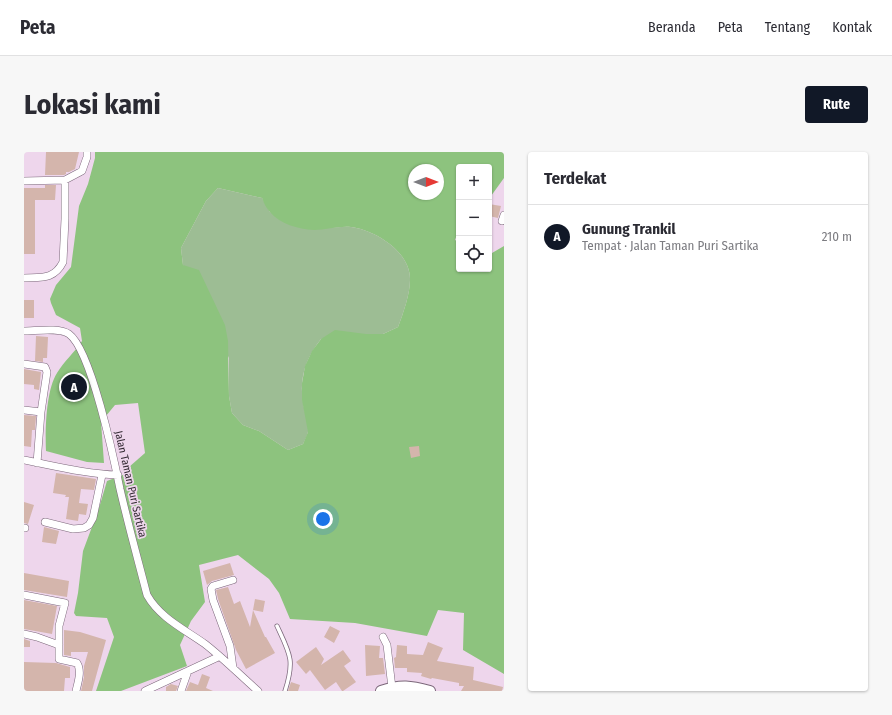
<!DOCTYPE html>
<html lang="id">
<head>
<meta charset="utf-8">
<style>
  body { margin:0; font-family:"Fira Sans Condensed",sans-serif; background:#f7f7f7; color:#2b2b33 }
  .controls { position:absolute; right:12px; top:12px; display:grid; overflow:hidden; border-radius:4px; box-shadow:0 1px 3px #0004 }
  .controls button { width:36px; height:36px; display:grid; place-items:center; padding:0; border:0; border-bottom:1px solid #e1e1e2; background:#fff; color:#2b2b33; font:20px sans-serif }
  .compass { position:absolute; left:384px; top:12px; width:36px; height:36px; border-radius:50%; background:#fff; box-shadow:0 1px 3px #0004; rotate:90deg }
  .you { position:absolute; left:299px; top:367px; width:14px; height:14px; margin:-10px; border:3px solid #fff; border-radius:50%; background:#1a73e8; box-shadow:0 0 0 6px #1a73e833 }
  .badge { display:grid; place-items:center; width:26px; height:26px; border-radius:50%; background:#111827; color:#fff; font-size:13px; font-weight:700 }
  .pin { position:absolute; translate:-50% -50%; border:2px solid #fff; box-shadow:0 1px 4px #0006 }
  .list { margin:0; padding:0; list-style:none }
  h2 { display:flex; justify-content:space-between; align-items:center; height:52px; margin:0; padding:0 16px; font-size:17px }
  h2 small { font-size:13px; font-weight:400; color:#7c7c81 }
  .list li { display:grid; grid-template-columns:26px 1fr auto; gap:12px; align-items:center; box-sizing:border-box; height:64px; padding:0 16px; border-top:1px solid #e1e1e2 }
  .list b { display:block; font-size:15px; white-space:nowrap }
  .list p { margin:0; font-size:13px; white-space:nowrap; color:#7c7c81 }
  .list em { font-size:13px; font-style:normal; color:#7c7c81 }
  .icon { flex:none; width:22px; height:22px; fill:none; stroke:currentColor; stroke-width:2; stroke-linecap:round; stroke-linejoin:round }
  .map { position:relative; flex:none; width:480px; height:539px; overflow:hidden; border-radius:4px }
  header { display:flex; align-items:center; gap:24px; box-sizing:border-box; height:56px; padding:0 20px; background:#fff; border-bottom:1px solid #e1e1e2 }
  header strong { font-size:19px }
  nav { display:flex; gap:22px; margin-inline-start:auto; font-size:14px }
  .intro { display:flex; align-items:center; justify-content:space-between; box-sizing:border-box; height:96px; padding:0 24px }
  h1 { margin:0; font-size:28px }
  .button { padding:10px 18px; border-radius:4px; background:#111827; color:#fff; font-size:14px; font-weight:700 }
  main { display:flex; gap:24px; padding:0 24px }
  aside { flex:1; background:#fff; border-radius:4px; box-shadow:0 1px 3px #0004 }
  .map>svg:first-child { display:block }
  .green { fill:#9dbd94 }
  .forest { fill:#8dc37e; fill-rule:evenodd }
  .building { fill:#d4b5ac }
  .lines { fill:none; stroke-linecap:round; stroke-linejoin:round }
  .service-casing { stroke:#7c687b; stroke-width:5 }
  .minor-casing { stroke:#7c687b; stroke-width:8 }
  .secondary-casing { stroke:#7c687b; stroke-width:12 }
  .service { stroke:#fff; stroke-width:3.5 }
  .minor { stroke:#fff; stroke-width:7 }
  .secondary { stroke:#fff; stroke-width:10 }
  .labels { text-anchor:middle; stroke-width:3.5; stroke-linejoin:round; paint-order:stroke }
  .street-label { font-size:11px; fill:#332a33; stroke:#eed6ec }
</style>
</head>
<body>
<header>
<strong>Peta</strong>
<nav><a>Beranda</a><a>Peta</a><a>Tentang</a><a>Kontak</a></nav>
</header>
<div class="intro"><h1>Lokasi kami</h1><a class="button">Rute</a></div>
<main>
<div class="map">
<svg width="480" height="539" viewBox="0 0 480 539">
  <rect width="100%" height="100%" fill="#eed6ec"/>
  <path class="green" d="M194,36l44,10 8,14c21,5 41,11 62,15 6,1 13,-1 19,0 24,3 60,25 59,53 0,14 -7,34 -12,47l-15,7h-17l-45,5c-15,19 -22,38 -18,63 1,8 6,23 5,30 -1,4 -3,8 -5,12l-15,6 -29,-19 -16,-6 -11,-12 -3,-17v-38l-46,-93 -2,-17 25,-47z"/>
  <path class="forest" d="M71,0h409v26l-13,18h-2v-29h-30v62l-4,11 4,2v27h30v-17l3,1 12,-7v428l-41,-24 1,-37 -26,-3 -11,26 -72,-13 -65,-4 -11,-26 -10,-14 -31,-24 -39,10 6,37 -14,19 -11,24 7,21 -66,25h-25l18,-54 -7,-19 -31,-2 -2,-3 4,-20 5,-42 16,-43 8,-27 18,-7 4,-7 16,-14 -7,-50 -23,2 -14,17 3,41 -17,-1 -41,-11c-1,-21 0,-61 11,-78 7,-12 18,-21 25,-32l-2,-13 -24,-13 -5,-12 -1,-4 6,-14 15,-18 8,-61 9,-22 7,-26zM390,18h24v24h-24zM194,36l44,10c2,5 4,10 8,14 10,12 28,17 44,18 12,0 24,-4 37,-3 24,3 60,25 59,53 0,14 -7,34 -12,47l-15,7h-17l-31,-4 -14,9 -9,12 -7,15 -3,17v17l6,32 -5,12 -15,6 -29,-19 -16,-6 -11,-12 -3,-17 -1,-55 -3,-16 -26,-55 -16,-5 -2,-17 25,-47z"/>
  <path class="building" d="M22,0h33l-4,17 -6,3h-3v2l-2,1h-19z
    M21,33h11l-1,15h-20v54h-11v-66h21z
    M465,52l12,2 -3,12 -9,-2z
    M0,148h10v18h-10z
    M12,184l12,1 -1,21h-4v4l-8,-1z
    M0,217l17,3 -2,18 -5,-1v-4l-10,-1z
    M0,263l12,1 -1,14h-3l-1,17 -7,-1z
    M395,294l1,10 -9,2 -2,-11z
    M32,321l40,6 -2,11 -13,-1 -2,14 9,1 -2,11 -7,-1 -1,7 -12,-2 3,-22h-4l1,-2 -13,-2z
    M0,350l10,3 -6,19 -4,-1z
    M20,375l15,4 -3,13 -14,-2z
    M206,411l4,12 -22,6 -5,4 -4,-14z
    M0,421l45,8 -2,16 -43,-7z
    M204,435l6,17 6,-3 10,26 3,-17 12,27h1l9,16 -29,16 -10,-19 -18,-51 -2,-9z
    M231,447l10,2 -2,11 -10,-2z
    M0,448l33,6 -5,28 -28,-5z
    M306,474l10,5 -6,12 -10,-6z
    M40,478l16,2 26,8 -14,51h-11l3,-14v-11l4,-14h-17v4l-7,-1z
    M0,487l6,2v6h-6z
    M404,490l15,6 -6,13 37,6 -1,13 30,7 -1,4h-41l3,-5h-5v-3l-27,-5 -1,1 -10,-3 1,-3 -15,-1v-4h-12l-1,-10 2,-1 1,-12 10,1v8l16,1z
    M341,493l15,1 -1,12h4l2,16 -19,2z
    M292,495l8,12 -3,6 22,-15 8,11 -7,5 12,16 -13,9h-1l-6,-9 -11,8 -15,-20 -4,4 -10,-12z
    M0,510l32,1 14,4v11h-5l-1,13h-40z
    M178,522l8,3 -4,11 7,3h-27l4,-9 8,3z
    M267,530l9,3 -2,6h-10z
    M147,532l7,2 -2,5h-10v-4z"/>
  <g class="lines">
    <g class="service-casing">
      <path id="service" d="M253,474c13,28 18,34 8,65"/>
    </g>
    <g class="minor-casing">
      <path id="minor" d="M0,29l41,-1 17,-9 5,-14v-5
        M478,69l2,-6
        M0,126c17,-1 30,2 39,-16l2,-43v-39
        M0,179c12,0 35,-4 45,3 22,16 45,125 51,155 8,35 18,71 27,106 13,23 37,34 58,49 18,14 35,31 53,47
        M0,212l21,3 2,5 -6,40 -4,51
        M0,258l17,2
        M0,308c31,6 62,14 94,15
        M21,370l28,7 11,-1 5,-3 4,-7 9,-43
        M0,376h1
        M209,428l-20,6 -2,3 2,11 17,46 3,22
        M0,443l41,8 -6,23v33l18,4c5,8 1,19 -1,28
        M0,482l13,3 22,8
        M359,485l4,8 5,43
        M121,539l73,-34
        M157,539l7,-20"/>
    </g>
    <g class="secondary-casing">
      <path id="secondary" d="M357,539c20,-7 30,-5 49,0"/>
    </g>
    <use href="#service" class="service"/>
    <use href="#minor" class="minor"/>
    <use href="#secondary" class="secondary"/>
  </g>
  <g class="labels">
    <g class="street-label">
      <text transform="translate(107 332) rotate(77)" y="4">Jalan Taman Puri Sartika</text>
    </g>
  </g>
</svg>
<div class="controls">
<button>+</button>
<button>−</button>
<button><svg class="icon" aria-label="locate" viewBox="0 0 24 24"><circle cx="12" cy="12" r="6"/><path d="M12 2v4M12 18v4M2 12h4M18 12h4"/></svg></button>
</div>
<svg class="compass" viewBox="-18 -18 36 36"><path d="M0-13l5 13h-10z" fill="#e53935"/><path d="M0 13l5-13h-10z" fill="#7c7c81"/></svg>
<div class="you"></div>
<div class="pin badge" style="left:50px;top:235px">A</div>
</div>
<aside>
<h2>Terdekat<small></small></h2>
<ul class="list">
<li><span class="badge">A</span><div><b>Gunung Trankil</b><p>Tempat · Jalan Taman Puri Sartika</p></div><em>210 m</em></li>
</ul>
</aside>
</main>
</body>
</html>
